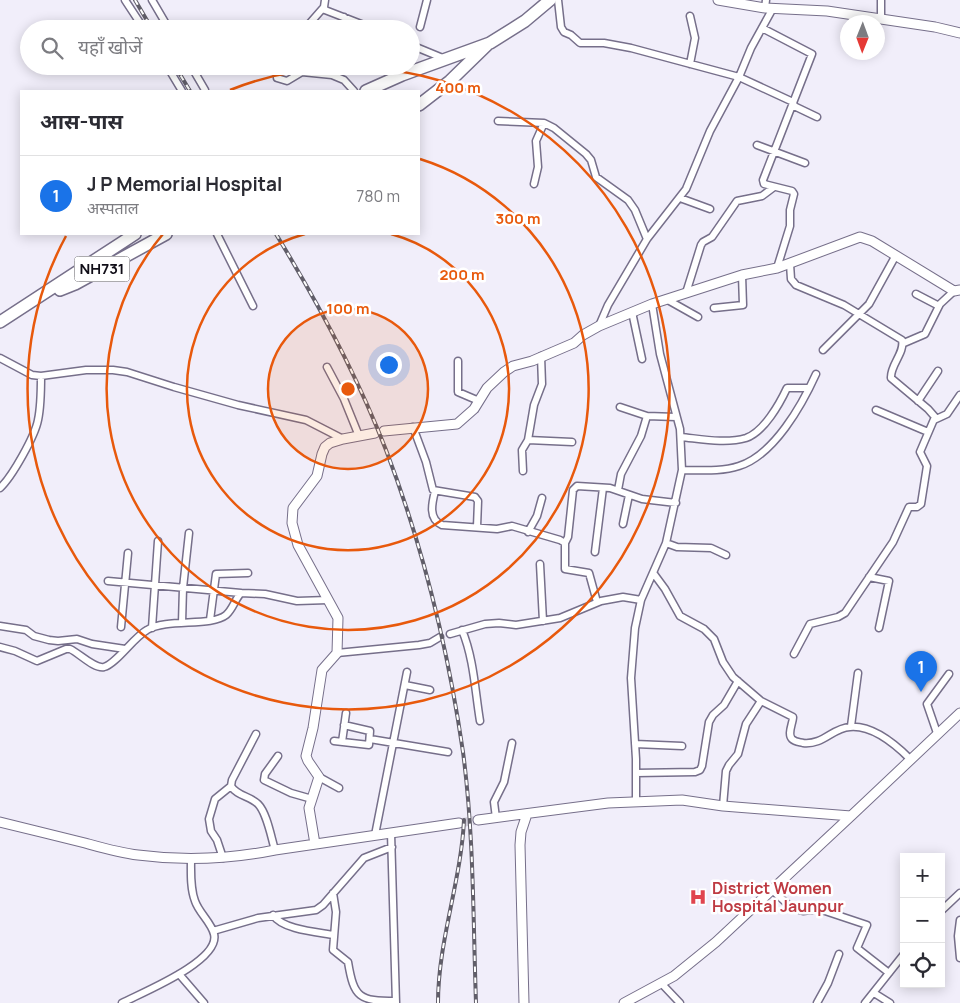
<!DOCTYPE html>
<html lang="hi">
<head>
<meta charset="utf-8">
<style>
  body { margin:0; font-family:Manrope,"Noto Sans Devanagari",sans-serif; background:#f2f2f3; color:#2b2b33 }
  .controls { position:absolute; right:15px; bottom:15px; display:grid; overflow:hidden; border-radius:0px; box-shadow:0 2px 12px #0003 }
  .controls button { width:45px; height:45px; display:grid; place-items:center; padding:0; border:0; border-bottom:1px solid #e1e1e2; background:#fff; color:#2b2b33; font:25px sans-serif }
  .compass { position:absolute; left:840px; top:15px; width:45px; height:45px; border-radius:50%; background:#fff; box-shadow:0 2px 12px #0003; rotate:181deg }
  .you { position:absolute; left:388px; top:364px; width:18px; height:18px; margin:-12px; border:4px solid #fff; border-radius:50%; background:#1a73e8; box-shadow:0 0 0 8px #1a73e833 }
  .badge { display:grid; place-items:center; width:32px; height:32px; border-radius:50%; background:#1a73e8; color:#fff; font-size:16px; font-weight:700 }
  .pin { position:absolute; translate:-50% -41px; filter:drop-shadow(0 1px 2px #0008) }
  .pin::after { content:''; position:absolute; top:26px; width:18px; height:15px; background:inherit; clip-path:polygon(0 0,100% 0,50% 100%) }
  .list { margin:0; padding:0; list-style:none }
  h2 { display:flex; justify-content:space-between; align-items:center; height:65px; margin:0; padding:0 20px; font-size:21px }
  h2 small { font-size:16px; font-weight:400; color:#7c7c81 }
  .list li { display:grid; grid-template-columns:32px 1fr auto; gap:15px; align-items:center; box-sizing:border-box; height:80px; padding:0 20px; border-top:1px solid #e1e1e2 }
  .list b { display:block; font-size:19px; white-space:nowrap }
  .list p { margin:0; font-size:16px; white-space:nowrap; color:#7c7c81 }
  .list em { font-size:16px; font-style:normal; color:#7c7c81 }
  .icon { flex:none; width:28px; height:28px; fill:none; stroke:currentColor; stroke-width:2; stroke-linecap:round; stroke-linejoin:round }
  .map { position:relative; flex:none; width:960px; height:1003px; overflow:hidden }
  .search { position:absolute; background:#fff; box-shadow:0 2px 12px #0003; left:20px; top:20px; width:400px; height:55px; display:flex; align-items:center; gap:12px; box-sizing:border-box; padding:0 18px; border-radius:28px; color:#7c7c81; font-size:19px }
  .panel { position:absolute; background:#fff; box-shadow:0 2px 12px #0003; left:20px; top:90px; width:400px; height:145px; border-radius:0px }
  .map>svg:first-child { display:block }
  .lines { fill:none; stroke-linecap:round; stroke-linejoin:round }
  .secondary-tunnel { stroke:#cfccd8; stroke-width:9; stroke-dasharray:9 4.5; stroke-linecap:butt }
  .street-casing { stroke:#766f8a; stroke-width:9 }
  .secondary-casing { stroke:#766f8a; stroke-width:11 }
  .highway-casing { stroke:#766f8a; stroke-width:14 }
  .street { stroke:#fff; stroke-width:6 }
  .secondary { stroke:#fff; stroke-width:9 }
  .highway { stroke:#fff; stroke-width:11 }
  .rail-casing { stroke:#615e69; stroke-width:4 }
  .rail { stroke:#fff; stroke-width:2; stroke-dasharray:5.5; stroke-linecap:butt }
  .ring { fill:none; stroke:#e8590c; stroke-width:2.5 }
  .labels { text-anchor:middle; stroke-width:5; stroke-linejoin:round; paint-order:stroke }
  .shield { fill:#fff; stroke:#58565d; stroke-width:1 }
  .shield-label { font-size:15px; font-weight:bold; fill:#110e18 }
  .health-label { font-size:16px; font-weight:bold; fill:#be3a42; stroke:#fff; text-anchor:start }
  .centre { fill:#e8590c; stroke:#fff; stroke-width:2.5 }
  .ring-label { font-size:15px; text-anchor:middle; font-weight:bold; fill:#e8590c; stroke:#fff; stroke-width:5; stroke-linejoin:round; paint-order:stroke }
</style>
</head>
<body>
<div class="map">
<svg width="960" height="1003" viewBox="0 0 960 1003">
  <rect width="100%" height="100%" fill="#f1eefa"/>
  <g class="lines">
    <path class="secondary-tunnel" d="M459,823l19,-3"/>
    <g class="street-casing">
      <path id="street" d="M125,0l19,29
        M152,0l17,29
        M325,0l-1,7 1,3 49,19
        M558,0l3,27 3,5 7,3 9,8h24l27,5 108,29 54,25 1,4 23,11
        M765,8l1,-8
        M690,16l5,22 -5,26
        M881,19v-19
        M420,27l7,-27
        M762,28l50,26 -49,126 1,4 28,7 2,3 -4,16v16l-13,42
        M306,29l4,-6 14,-16
        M342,29l2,-12
        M411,45l34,14
        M167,66l15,25
        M191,66l14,24
        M283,66l-6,8v4l10,3 15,-9 30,3 12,5 10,11
        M332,75l2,-9
        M498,121l46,2 10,5 32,26 5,6 5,17 32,23 7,10 12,29
        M757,145l48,18
        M534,184l4,-17 -2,-26 8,-18
        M680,198l30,11
        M217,234l36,72
        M790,264l1,15 5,6 48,20 58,35c3,13 -12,25 -11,38l37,31 7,8 -15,35 7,14 -6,38 -4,3h-8l-16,35 -48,71 -7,4 -28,7 -16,30
        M686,293l15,-48 2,-3 9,-5 25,-36 25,-5 12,-9
        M916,294l23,12
        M666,299l32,18
        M714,308l29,-3 -1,-30
        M632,312l10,47
        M599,326l9,-21 39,-66 39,-50 24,-58 29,-54 12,-29 22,-40
        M904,343l21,-9 15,-30 14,-13
        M823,350l46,-46 27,-49
        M0,358l32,17 9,1 45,-6h27l14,2 47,15 64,18 68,15 37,19
        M458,361v31l21,9
        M327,367l17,32 15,37
        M918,401l20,-30
        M620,407l27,9 29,1
        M876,410l52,22
        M934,420l13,-6 13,-19
        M413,427l13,35 7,28 42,7 3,4 -1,26
        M681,437c20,2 45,7 65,1 18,-6 34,-35 41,-50h22
        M528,440l44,2
        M682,470c19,0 39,2 57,-4 35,-11 63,-61 77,-92
        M523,471l-1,-21 6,-10 6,-35 8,-21 -1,-28
        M0,488c12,-11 35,-52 38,-68 3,-14 3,-30 3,-44
        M618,490l3,-16 20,-38 6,-20
        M435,491c-3,12 -7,28 7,34l55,4 15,-3 48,14 5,3v26l24,4 8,29
        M623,524l6,-29
        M528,532l9,-16 5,-18
        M565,543l3,-6 5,-47 4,-4 33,2 32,11 34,4
        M666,543l11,4 34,1 15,7
        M595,552l8,-64
        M540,564l3,57
        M654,574l11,15 15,27 24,13 10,10 9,23 10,15 28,24 32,16c0,6 -6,17 -1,22 3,3 7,3 11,4 21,2 29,-15 47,-16 23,-2 45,17 60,32
        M869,577l20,4 -10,47
        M108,581l133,12
        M210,620l6,-46 32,-1
        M182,623l1,-35 6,-55
        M0,626l26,4 8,6 15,4 9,1 19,-2 15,5 33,5
        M121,627l7,-74
        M152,628l6,-87
        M462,630c12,29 13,61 18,91
        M450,634l35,-10 14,-1 17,2 44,-7 41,-17 22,-4 18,3
        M0,647l15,4 22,10 29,-12h4c9,4 24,20 34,18 12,-3 30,-30 43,-37 20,-12 64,-3 79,-15 7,-6 9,-16 15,-22l24,1 32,7 31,-1
        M337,653l82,-8 11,-2 10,-6
        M405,685l25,5
        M851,726l7,-53
        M937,733l-10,-29 22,-30
        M256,734l-24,46 -1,6c6,10 19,10 27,18 9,9 13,33 17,46
        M370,739l78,13
        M334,741l35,4 1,-14 -26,-6
        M342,742l4,-29
        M635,744l47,2
        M278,756l-13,18 -1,6 27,13 21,6
        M636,773l59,-1 5,-2 2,-4 7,-44 4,-7 11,-10 14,-24
        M319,777l20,11
        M636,802v-43l-5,-81 4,-50 6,-28 25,-57 16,-73 -2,-41 -20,-75 -8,-50
        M723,806l3,-35 3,-6 9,-11 8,-30 15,-23
        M496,818l-2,-16 10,-20 8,-39
        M391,833l5,170
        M375,835l32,-163
        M223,858l-6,-18 -6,-9 -2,-12 6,-20 16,-13
        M772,890l20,18 11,3 16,-2 48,16 -10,23 32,25
        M333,893l3,19 -3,38 15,12c6,36 11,39 48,39
        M941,911l19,-18
        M273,915c10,15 44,17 61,20
        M960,920l-2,16 2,22
        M213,931l45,-13 58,-8 7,-5 41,-47 28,-11
        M179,974l25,29
        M661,983l19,20
        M874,993l16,10
        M122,1003c19,-10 99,-42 92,-69 -3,-12 -15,-21 -19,-33 -5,-13 -4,-29 -4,-43
        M817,1003l11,-20 11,-29
        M865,1003l39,-49"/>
    </g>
    <g class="secondary-casing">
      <path id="secondary" d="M718,0l47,8 62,3 108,16 25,6
        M384,431l73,-7 17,-15 13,-21 17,-16 9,-6 19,-5 42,-18 9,-8 16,-9 53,-22 90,-29 35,-7 83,-31 12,4 82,50 6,-1
        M478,820l130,-17 74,-3 41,6 128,10 109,-103
        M0,822c28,7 57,14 85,21 18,5 35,10 53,12 45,6 92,4 137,-5l184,-27
        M315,844l-6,-36 10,-31 -11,-16 -2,-5 7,-28 9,-58 15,-17 1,-35 -40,-73 -6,-22 1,-15 24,-32 5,-22 3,-7 5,-4 13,-4 32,-6
        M524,1003l-4,-158 1,-13 6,-18
        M624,1003l50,-27 42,-34 135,-126"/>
    </g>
    <g class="highway-casing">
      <path id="highway" d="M366,91l36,-16 88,-32 35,-22 25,-21
        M419,105l31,-24 37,-36
        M60,290l15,-6 91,-50
        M0,322l135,-88"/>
    </g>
    <use href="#street" class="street"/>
    <use href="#secondary" class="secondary"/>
    <use href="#highway" class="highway"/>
    <g class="rail-casing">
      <path id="rail" d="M135,0l17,29
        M175,66l15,25
        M276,234c42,69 81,141 110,216 37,97 62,199 77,302 11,83 10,167 13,251
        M438,1003c0,-62 23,-121 26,-183"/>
    </g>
    <use href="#rail" class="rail"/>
  </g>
  <circle cx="348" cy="389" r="80" fill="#e8590c" fill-opacity=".12"/>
  <g class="ring">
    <circle cx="348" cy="389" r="80"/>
    <path d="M391 234A161 161 0 1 1 305 234"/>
    <path d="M420 159A241 241 0 1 1 163 234"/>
    <path d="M230 90A321 321 0 1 1 66 236"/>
  </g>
  <defs>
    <g id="hospital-bare" transform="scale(1.35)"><path d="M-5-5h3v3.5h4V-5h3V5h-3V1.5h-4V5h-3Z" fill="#e0444e" stroke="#fff" stroke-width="2.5" paint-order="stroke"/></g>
  </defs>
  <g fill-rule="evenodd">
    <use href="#hospital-bare" x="698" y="897"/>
  </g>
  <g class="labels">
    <rect class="shield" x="74.5" y="256.5" width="55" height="25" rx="4"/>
    <g class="shield-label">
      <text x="102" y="274">NH731</text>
    </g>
    <g class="health-label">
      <text x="712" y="894">District Women<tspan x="712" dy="18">Hospital Jaunpur</tspan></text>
    </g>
  </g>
  <circle cx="348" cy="389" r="8" class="centre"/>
  <g class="ring-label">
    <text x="458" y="93">400 m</text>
    <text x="518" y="224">300 m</text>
    <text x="462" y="280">200 m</text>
    <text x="348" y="314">100 m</text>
  </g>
</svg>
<div class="controls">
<button>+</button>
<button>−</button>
<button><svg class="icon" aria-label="locate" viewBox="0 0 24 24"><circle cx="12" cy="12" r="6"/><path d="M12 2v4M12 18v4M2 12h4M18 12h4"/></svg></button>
</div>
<svg class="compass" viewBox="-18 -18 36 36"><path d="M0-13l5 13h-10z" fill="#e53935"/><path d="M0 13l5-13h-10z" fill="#7c7c81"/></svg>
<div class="you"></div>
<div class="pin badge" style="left:921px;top:692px">1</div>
<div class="search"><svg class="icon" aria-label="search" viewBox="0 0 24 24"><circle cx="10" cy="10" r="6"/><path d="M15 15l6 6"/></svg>यहाँ खोजें</div>
<section class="panel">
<h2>आस-पास<small></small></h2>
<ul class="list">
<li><span class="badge">1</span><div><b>J P Memorial Hospital</b><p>अस्पताल</p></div><em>780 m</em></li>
</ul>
</section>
</div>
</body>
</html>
